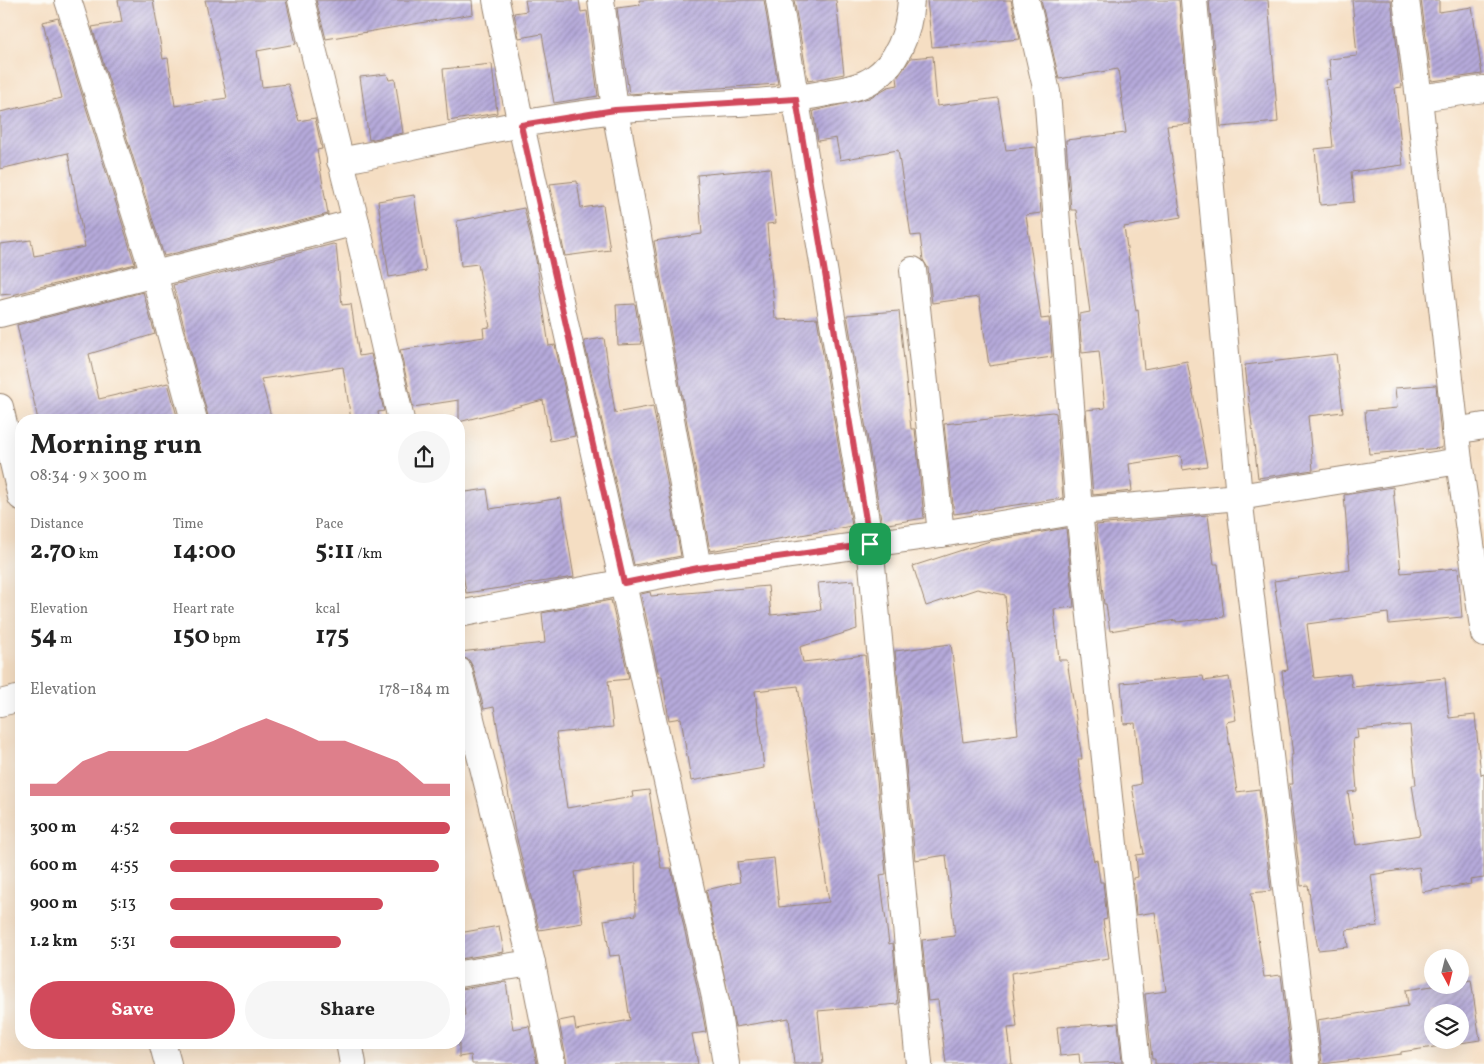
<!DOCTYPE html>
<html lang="en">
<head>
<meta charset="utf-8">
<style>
	body { margin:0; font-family:Vollkorn,serif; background:#f6f6f6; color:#222; height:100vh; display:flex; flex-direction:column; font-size:19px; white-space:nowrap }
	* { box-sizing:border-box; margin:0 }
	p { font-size:16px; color:#767676 }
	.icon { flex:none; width:28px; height:28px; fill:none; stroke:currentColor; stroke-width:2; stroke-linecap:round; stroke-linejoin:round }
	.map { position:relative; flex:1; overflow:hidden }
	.details { position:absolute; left:15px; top:414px; width:450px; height:635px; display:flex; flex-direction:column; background:#fff; border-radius:20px; box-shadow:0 5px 20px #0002 }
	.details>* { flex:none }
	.needle { width:32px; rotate:173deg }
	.buttons { position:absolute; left:1424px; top:949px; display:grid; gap:10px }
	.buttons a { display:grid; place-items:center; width:45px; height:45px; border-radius:50%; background:#fff; box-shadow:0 5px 20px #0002; font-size:25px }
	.pin { position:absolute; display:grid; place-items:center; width:42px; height:42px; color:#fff; margin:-21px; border-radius:10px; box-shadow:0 2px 8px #0006 }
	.round { display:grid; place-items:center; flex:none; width:52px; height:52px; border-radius:26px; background:#f6f6f6 }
	.summary { display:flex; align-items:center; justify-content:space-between; height:85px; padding:0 15px }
	h1 { font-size:28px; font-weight:700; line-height:38px }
	.metrics { display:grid; grid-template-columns:repeat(3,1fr); gap:8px; height:85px; padding:5px 15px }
	.metrics div { display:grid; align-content:center }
	.metrics b { font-size:25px; font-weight:700 }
	.metrics small { font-size:14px; font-weight:400 }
	.metrics p { font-size:14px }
	.chart { height:140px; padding:10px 15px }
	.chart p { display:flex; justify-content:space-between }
	.chart svg { width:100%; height:90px; margin-top:5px; fill:#d1495b; opacity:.7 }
	.primary-button { display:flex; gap:10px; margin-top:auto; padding:10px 15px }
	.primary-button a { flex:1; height:58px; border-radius:30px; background:#d1495b; color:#fff; font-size:20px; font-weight:700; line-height:58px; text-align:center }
	.primary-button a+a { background:#f6f6f6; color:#222 }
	ul { padding:0 15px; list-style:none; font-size:16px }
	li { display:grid; grid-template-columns:80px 60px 1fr; align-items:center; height:38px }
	li i { height:12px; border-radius:6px; background:#d1495b }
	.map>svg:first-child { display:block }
</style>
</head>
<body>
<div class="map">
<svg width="1484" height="1064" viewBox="0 0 1484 1064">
	<defs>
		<pattern id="building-hatch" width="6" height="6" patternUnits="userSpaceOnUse" patternTransform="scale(1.25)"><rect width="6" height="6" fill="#b6aadb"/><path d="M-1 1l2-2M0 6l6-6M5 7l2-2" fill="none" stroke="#958bb1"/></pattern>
	</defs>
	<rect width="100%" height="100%" fill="#fdfcf7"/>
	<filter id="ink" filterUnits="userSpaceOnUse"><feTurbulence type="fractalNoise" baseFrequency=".02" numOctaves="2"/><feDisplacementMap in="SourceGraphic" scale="10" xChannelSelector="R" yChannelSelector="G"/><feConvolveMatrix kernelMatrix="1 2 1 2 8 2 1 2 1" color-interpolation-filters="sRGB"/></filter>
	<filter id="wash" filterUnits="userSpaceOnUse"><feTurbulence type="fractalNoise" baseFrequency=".0096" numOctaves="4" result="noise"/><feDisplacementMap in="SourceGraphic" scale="20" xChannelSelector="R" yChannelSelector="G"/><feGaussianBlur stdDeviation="1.12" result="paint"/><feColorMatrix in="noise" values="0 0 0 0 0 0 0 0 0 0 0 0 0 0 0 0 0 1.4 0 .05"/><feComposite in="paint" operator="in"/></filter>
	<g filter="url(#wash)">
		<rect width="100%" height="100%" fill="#f5dec3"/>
		<g id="blocks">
			<g fill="url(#building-hatch)" fill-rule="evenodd">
				<path d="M 118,0 L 153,0 L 163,59 L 168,58 L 175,106 L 227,98 L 205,0 L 286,0 L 296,44 L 257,51 L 262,87 L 288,84 L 299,121 L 315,118 L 322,149 L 317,150 L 328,214 L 164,256 L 92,27 L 122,22 Z"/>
				<path d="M 316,0 L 472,0 L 473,14 L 326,39 Z"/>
				<path d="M 525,0 L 579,0 L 581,12 L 587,11 L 598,96 L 554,103 L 542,34 L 519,38 L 514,13 L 527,11 Z"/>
				<path d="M 639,0 L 764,0 L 778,84 L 629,94 L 617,8 L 640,5 Z"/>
				<path d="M 794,0 L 836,0 L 844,74 L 808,81 Z"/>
				<path d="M 927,0 L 1011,0 L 1020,39 L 932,47 Z"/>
				<path d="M 1041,0 L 1179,0 L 1190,124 L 1167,126 L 1181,217 L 1124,227 L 1136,311 L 1138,310 L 1144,369 L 1187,361 L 1207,466 L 1183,470 L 1181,456 L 1129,464 L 1132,491 L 1093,495 L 1086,410 L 1105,408 L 1099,351 L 1082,353 L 1079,314 L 1090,312 L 1076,210 L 1071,210 L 1066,140 L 1126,133 L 1118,69 L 1059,79 Z"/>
				<path d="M 1209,0 L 1268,0 L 1278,122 L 1221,127 Z"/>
				<path d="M 1352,0 L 1391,0 L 1402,87 L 1395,88 L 1403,165 L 1351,172 L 1354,202 L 1320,205 L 1315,149 L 1333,147 L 1326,80 L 1331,79 L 1329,59 L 1357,56 Z"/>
				<path d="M 1421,0 L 1439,0 L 1439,12 L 1472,7 L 1482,74 L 1432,81 Z"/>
				<path d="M 58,18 L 135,264 L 12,295 L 11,294 L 0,295 L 0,244 L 31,240 L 34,256 L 85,247 L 68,153 L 0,169 L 0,112 L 62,98 L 43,22 Z"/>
				<path d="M 933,56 L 937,106 L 998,98 L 1006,150 L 1036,147 L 1041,213 L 1026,215 L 1041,319 L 1049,318 L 1052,357 L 989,366 L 979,297 L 932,303 L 928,268 L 923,260 L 920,235 L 911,236 L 898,150 L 840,160 L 836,138 L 818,141 L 813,111 L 869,98 L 888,87 L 898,85 L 897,78 L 911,58 Z"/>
				<path d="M 492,64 L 497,113 L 448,121 L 443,69 Z"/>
				<path d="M 387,74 L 389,80 L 395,79 L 403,133 L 369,140 L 360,77 Z"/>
				<path d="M 770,168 L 776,223 L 767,224 L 775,318 L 778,318 L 778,320 L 817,318 L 852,526 L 710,551 L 654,241 L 702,234 L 697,175 Z"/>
				<path d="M 577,181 L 581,208 L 603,205 L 610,250 L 565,256 L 550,184 Z"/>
				<path d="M 414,195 L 426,271 L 389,277 L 378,201 Z"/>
				<path d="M 524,208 L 536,260 L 549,346 L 555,345 L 575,436 L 550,441 L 543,400 L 459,422 L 459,400 L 413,407 L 400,350 L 484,337 L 483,328 L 490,327 L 478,264 L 461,266 L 457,221 Z"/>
				<path d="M 333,244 L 336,245 L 342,305 L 351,304 L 359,356 L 371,354 L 384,411 L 378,412 L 379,420 L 351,420 L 343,367 L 261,379 L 272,420 L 209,420 L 173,285 Z"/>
				<path d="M 143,292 L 155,334 L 89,354 L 99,399 L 168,383 L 178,420 L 38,420 L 17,325 Z"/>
				<path d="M 635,304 L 642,344 L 618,345 L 616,305 Z"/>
				<path d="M 899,311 L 911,429 L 915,429 L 924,518 L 882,525 L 847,315 Z"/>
				<path d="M 604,338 L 615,413 L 653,406 L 681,556 L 634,565 L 584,341 Z"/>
				<path d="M 1336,354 L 1343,412 L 1308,416 L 1313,470 L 1258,478 L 1245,365 Z"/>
				<path d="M 1436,385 L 1442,448 L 1369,454 L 1365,411 L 1397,408 L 1395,388 Z"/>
				<path d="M 1052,412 L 1056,413 L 1063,498 L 954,514 L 944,424 Z"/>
				<path d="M 1393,487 L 1401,573 L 1458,568 L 1462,617 L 1389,624 L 1388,613 L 1307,624 L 1314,678 L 1350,674 L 1352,687 L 1445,678 L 1449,718 L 1475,715 L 1481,775 L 1484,774 L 1484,878 L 1470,880 L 1471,884 L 1422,892 L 1419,867 L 1371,875 L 1378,926 L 1346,930 L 1348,947 L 1318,950 L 1308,885 L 1301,886 L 1289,784 L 1293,784 L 1291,755 L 1293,755 L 1282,671 L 1288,670 L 1274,581 L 1350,570 L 1344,495 ZM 1410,725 L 1416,785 L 1412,785 L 1420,835 L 1356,845 L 1348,792 L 1357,791 L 1353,739 L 1358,738 L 1357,730 Z"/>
				<path d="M 487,489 L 490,509 L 561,498 L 574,577 L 466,593 L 459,547 L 459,493 Z"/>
				<path d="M 1208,515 L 1214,564 L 1218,564 L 1224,617 L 1176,622 L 1176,620 L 1110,631 L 1106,604 L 1104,604 L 1096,525 Z"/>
				<path d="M 1066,528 L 1074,607 L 1054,609 L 1059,660 L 1067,660 L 1082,759 L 1078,759 L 1090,844 L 1094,861 L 1097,860 L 1100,882 L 1103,882 L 1107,919 L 1103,920 L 1109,958 L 1011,973 L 1017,1027 L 1008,1028 L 1012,1064 L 946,1064 L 938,1000 L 928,1001 L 922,940 L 955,936 L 946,855 L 915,860 L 895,651 L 951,644 L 963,742 L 1018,734 L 1005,595 L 977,589 L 926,606 L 913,566 L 990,541 Z"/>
				<path d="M 854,580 L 857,629 L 800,647 L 803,662 L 865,655 L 886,874 L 880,875 L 889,944 L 893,943 L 898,1004 L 818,1011 L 823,1064 L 794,1064 L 789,1018 L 735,1027 L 706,890 L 740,882 L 737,862 L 774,858 L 779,907 L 829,902 L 798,686 L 755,691 L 764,768 L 691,781 L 681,718 L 669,720 L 662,676 L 659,676 L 641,594 L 650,592 L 651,596 L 768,586 L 771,615 L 821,610 L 818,583 Z"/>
				<path d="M 611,600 L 629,679 L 608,681 L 613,727 L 556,733 L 567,808 L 633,797 L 632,792 L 649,790 L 661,868 L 671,868 L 701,1005 L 706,1032 L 692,1034 L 698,1064 L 567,1064 L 559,1021 L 574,1018 L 576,1030 L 630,1020 L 620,955 L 610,956 L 604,920 L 636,915 L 635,863 L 575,872 L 583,923 L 539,930 L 514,827 L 494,707 L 484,709 L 473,667 L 469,660 L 459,656 L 459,652 L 545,643 L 542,613 Z"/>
				<path d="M 1203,676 L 1204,681 L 1229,677 L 1236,720 L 1226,722 L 1237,792 L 1259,789 L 1271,891 L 1251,893 L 1264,977 L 1281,975 L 1292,1064 L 1155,1064 L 1155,1059 L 1152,1059 L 1145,994 L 1166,991 L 1155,912 L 1136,915 L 1133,878 L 1138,877 L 1136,855 L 1144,854 L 1132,786 L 1141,784 L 1135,723 L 1124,724 L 1121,683 Z"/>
				<path d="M 499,926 L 504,952 L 459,959 L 459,933 Z"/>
				<path d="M 1471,980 L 1480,1040 L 1401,1052 L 1401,1054 L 1322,1064 L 1317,1020 L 1408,1006 L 1406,990 L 1439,985 L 1460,985 L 1460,982 ZM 1432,1012 L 1460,1012 L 1460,1040 L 1432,1040 Z"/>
				<path d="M 506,982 L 513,1029 L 529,1026 L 537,1064 L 472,1064 L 471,1055 L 459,1057 L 459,1016 L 465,1015 L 461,989 Z"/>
				<path d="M 1118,1023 L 1122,1062 L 1080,1064 L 1079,1054 L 1060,1056 L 1057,1027 Z"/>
			</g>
		</g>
	</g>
	<g filter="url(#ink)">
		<use href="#blocks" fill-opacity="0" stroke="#988470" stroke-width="1"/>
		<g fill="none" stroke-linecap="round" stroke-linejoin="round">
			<g stroke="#988470" stroke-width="28">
				<g id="street">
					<path d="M 68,0 L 154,274 L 194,420"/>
					<path d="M 301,0 L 356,222 L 401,420"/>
					<path d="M 496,0 L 521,125 L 716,1002 L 726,1064"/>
					<path d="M 601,0 L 615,110 L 698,568"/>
					<path d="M 779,0 L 870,544 L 919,1064"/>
					<path d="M 1026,0 L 1047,92 L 1079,511 L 1137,1064"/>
					<path d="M 1194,0 L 1239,497 L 1307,1064"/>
					<path d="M 1406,0 L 1419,98 L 1459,461 L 1484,634"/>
					<path d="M 1419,98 L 1484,89"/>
					<path d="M 340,161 C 431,143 523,120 616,110 C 686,102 757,107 827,93 C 842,90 860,88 873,79 C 900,61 909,30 911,0"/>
					<path d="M 913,270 L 941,534"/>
					<path d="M 0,314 L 356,222"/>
					<path d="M 0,407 L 21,497"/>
					<path d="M 1455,431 L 1484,426"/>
					<path d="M 459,614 L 698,568 L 941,534 L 1079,511 L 1239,497 L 1459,461"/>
					<path d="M 459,671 L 532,963 L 552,1064"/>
					<path d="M 0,703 L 21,698"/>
					<path d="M 459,974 L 532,963"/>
					<path d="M 162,1042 L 168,1064"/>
					<path d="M 349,1042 L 353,1064"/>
				</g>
			</g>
			<use href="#street" stroke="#fff" stroke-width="26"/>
		</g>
	</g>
	<g fill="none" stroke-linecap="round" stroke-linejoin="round" filter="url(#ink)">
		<g stroke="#fff" stroke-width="10">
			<path id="route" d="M 796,99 L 870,544 L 698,568 L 624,583 L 521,125 L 615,110 Z"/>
		</g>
		<use href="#route" stroke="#d1495b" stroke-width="6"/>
	</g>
</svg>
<div class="buttons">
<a><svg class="needle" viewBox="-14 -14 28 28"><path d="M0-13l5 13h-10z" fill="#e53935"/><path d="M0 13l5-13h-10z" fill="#767676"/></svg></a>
<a><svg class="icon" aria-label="layers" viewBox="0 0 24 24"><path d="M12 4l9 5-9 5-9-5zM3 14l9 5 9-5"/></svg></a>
</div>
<div class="pin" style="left:870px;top:544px;background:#1e9e55"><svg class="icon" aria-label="arrive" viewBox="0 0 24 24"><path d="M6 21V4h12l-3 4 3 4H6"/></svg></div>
<section class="details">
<div class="summary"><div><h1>Morning run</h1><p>08:34 · 9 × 300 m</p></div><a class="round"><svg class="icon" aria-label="share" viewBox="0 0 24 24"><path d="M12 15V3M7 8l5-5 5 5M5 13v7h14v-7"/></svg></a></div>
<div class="metrics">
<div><p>Distance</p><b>2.70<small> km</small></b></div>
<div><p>Time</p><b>14:00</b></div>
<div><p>Pace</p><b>5:11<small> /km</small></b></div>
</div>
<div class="metrics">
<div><p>Elevation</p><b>54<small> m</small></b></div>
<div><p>Heart rate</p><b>150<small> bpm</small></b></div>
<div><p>kcal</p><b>175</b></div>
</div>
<div class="chart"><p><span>Elevation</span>178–184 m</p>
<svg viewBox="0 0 160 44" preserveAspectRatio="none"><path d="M0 44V38L10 38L20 27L30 22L40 22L50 22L60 22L70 17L80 11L90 6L100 11L110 17L120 17L130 22L140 27L150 38L160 38V44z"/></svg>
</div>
<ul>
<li><b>300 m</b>4:52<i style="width:100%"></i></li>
<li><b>600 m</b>4:55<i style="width:96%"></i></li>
<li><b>900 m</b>5:13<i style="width:76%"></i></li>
<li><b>1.2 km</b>5:31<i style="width:61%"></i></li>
</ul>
<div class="primary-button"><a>Save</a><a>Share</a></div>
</section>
</div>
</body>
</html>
